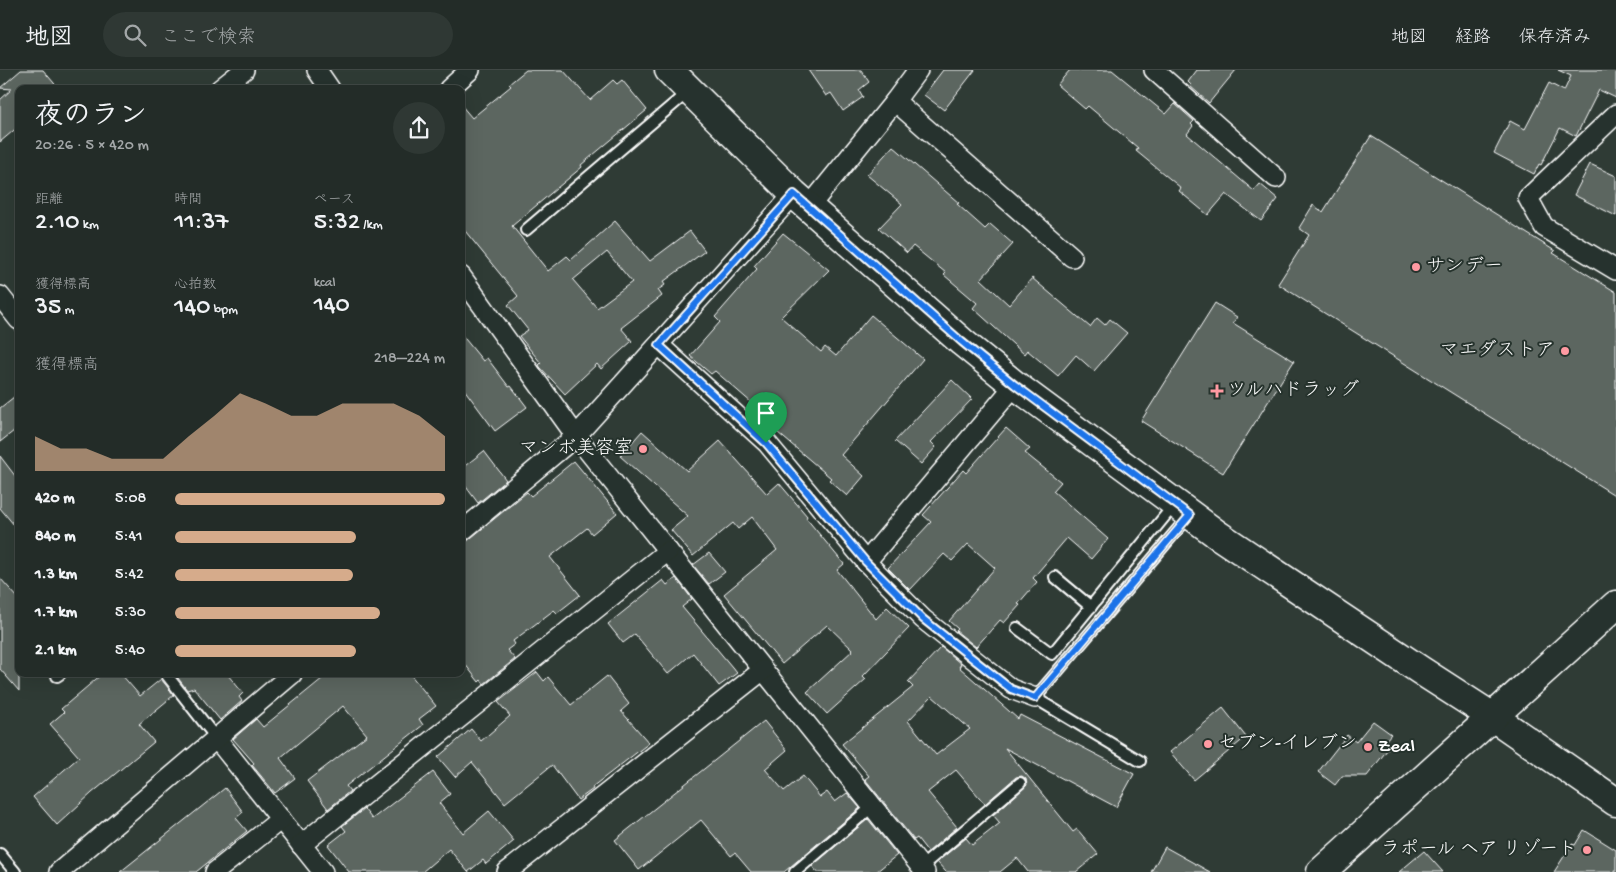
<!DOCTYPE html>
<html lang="ja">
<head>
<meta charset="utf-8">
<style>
	body { margin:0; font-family:"Gochi Hand","Klee One",sans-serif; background:#2f3834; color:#f1f3f6; height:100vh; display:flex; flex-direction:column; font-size:19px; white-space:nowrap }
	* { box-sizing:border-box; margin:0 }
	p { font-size:16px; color:#a3a7a8 }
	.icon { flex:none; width:28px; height:28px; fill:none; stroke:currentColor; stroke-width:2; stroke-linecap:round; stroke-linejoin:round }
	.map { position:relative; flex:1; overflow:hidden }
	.panel { position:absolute; left:15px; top:15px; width:450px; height:592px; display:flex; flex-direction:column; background:#232c28; border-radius:10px; box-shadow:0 5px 20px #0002,0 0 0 1px #404845 }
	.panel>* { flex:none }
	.pin { position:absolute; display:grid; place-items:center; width:42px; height:42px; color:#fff; margin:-51px -21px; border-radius:50% 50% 50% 0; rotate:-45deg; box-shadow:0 0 5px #0007 }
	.pin .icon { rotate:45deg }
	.round { display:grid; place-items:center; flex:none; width:52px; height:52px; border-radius:26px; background:#2f3834 }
	.summary { display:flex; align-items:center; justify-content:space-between; height:85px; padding:0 20px }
	h1 { font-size:28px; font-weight:600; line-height:38px }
	.figures { display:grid; grid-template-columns:repeat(3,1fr); gap:8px; height:85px; padding:5px 20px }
	.figures div { display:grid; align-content:center }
	.figures b { font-size:25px; font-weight:600 }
	.figures small { font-size:14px; font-weight:400 }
	.figures p { font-size:14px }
	.chart { height:140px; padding:10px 20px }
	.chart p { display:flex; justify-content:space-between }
	.chart svg { width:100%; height:90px; margin-top:5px; fill:#d6ab8b; opacity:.7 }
	ul { padding:0 20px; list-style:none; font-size:16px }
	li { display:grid; grid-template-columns:80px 60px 1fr; align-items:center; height:38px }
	li i { height:12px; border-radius:6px; background:#d6ab8b }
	header { display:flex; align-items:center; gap:30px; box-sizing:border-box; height:70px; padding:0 25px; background:#232c28; border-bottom:1px solid #404845 }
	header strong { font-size:24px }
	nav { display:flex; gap:28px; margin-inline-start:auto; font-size:18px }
	.search { width:350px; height:45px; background:#2f3834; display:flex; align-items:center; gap:12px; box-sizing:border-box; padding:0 18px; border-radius:28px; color:#a3a7a8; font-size:19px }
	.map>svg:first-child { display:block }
</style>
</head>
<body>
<header>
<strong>地図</strong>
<div class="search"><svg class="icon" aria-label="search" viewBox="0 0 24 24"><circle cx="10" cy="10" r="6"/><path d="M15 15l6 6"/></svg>ここで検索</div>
<nav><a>地図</a><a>経路</a><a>保存済み</a></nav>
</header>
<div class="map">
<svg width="1616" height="802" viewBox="0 0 1616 802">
	<rect width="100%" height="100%" fill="#2f3b35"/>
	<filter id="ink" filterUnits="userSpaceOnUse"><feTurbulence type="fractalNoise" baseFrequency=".02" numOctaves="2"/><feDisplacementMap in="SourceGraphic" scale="10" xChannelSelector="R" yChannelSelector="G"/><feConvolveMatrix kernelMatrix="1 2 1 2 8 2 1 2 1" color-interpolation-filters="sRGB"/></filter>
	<g filter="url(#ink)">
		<g fill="#5b6661" stroke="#fff" fill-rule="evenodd">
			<path d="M 21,0 L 43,0 L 59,19 L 19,19 L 19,56 L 0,72 L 0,30 L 12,19 L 0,18 Z"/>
			<path d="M 526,0 L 563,0 L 590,30 L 613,10 L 617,14 L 622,10 L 647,40 L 581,95 L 582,97 L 512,156 L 548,201 L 567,186 L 571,190 L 615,151 L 650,191 L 690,161 L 705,181 L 663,212 L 665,215 L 658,220 L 662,226 L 621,258 L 632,271 L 601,299 L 597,294 L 565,324 L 540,297 L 539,295 L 541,293 L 519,266 L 528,260 L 508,235 L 518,226 L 461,156 L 461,35 L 472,48 L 511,16 L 509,14 ZM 607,182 L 632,212 L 597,238 L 573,210 Z"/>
			<path d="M 808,0 L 861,0 L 869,12 L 859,20 L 863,27 L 843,41 L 831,23 L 826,26 Z"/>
			<path d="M 943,0 L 975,0 L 944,40 L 924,25 Z"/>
			<path d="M 1070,0 L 1112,0 L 1166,44 L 1175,34 L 1194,51 L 1191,54 L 1193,56 L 1187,64 L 1254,121 L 1260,114 L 1278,129 L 1261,151 L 1226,124 L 1208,145 L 1179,121 L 1181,118 L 1136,81 L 1138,78 L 1088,36 L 1085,39 L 1057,15 Z"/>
			<path d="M 1197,0 L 1236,0 L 1209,33 L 1190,16 L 1191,15 L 1188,12 Z"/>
			<path d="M 1558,0 L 1616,0 L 1616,28 L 1599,20 L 1576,66 L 1560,58 L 1541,95 L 1539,94 L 1534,104 L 1494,83 L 1510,51 L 1525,59 L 1549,13 L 1564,21 L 1571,6 Z"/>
			<path d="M 1371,66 L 1555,181 L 1553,183 L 1616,222 L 1616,426 L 1278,214 L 1309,165 L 1299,158 L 1313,135 L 1323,142 Z"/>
			<path d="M 893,76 L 959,133 L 957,134 L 985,159 L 990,154 L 1013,174 L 981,209 L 1009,235 L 1032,208 L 1090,257 L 1097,248 L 1105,255 L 1110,249 L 1127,263 L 1094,301 L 1076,285 L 1058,306 L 1027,280 L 1024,284 L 973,238 L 977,233 L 944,205 L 946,203 L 913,176 L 907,183 L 879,158 L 902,134 L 867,105 Z"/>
			<path d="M 1590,94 L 1616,106 L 1616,146 L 1574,125 Z"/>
			<path d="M 783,163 L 829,200 L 781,247 L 821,282 L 825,277 L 836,286 L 871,245 L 923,289 L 841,385 L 864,406 L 847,426 L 829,410 L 831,408 L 764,351 L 768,347 L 715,301 L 711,304 L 690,286 L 720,252 L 715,247 L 757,199 L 754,196 Z"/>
			<path d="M 1215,233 L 1237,247 L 1233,253 L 1294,291 L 1223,403 L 1141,351 Z"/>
			<path d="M 461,264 L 483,291 L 487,288 L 509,317 L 511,316 L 527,337 L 495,361 L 461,315 Z"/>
			<path d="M 952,310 L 972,329 L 931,372 L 936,377 L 921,394 L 895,371 Z"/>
			<path d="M 19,323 L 19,357 L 0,372 L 0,338 Z"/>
			<path d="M 1006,358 L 1030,379 L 1025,383 L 1061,412 L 1053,421 L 1108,469 L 1091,489 L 1067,468 L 1033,508 L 1037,512 L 1018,534 L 1020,535 L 1004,553 L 1000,550 L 976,577 L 956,561 L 958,559 L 949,551 L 995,498 L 968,474 L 952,491 L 944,484 L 910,520 L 888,498 L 931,452 L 923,445 L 963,400 L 966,403 Z"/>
			<path d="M 642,361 L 687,401 L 720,371 L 767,424 L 779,413 L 807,446 L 806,448 L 844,494 L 837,500 L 876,549 L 887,537 L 909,558 L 863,606 L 866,609 L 827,644 L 807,622 L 853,580 L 827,555 L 782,594 L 724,524 L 777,480 L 752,447 L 738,459 L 733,453 L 693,486 L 671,460 L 688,446 L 620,386 Z"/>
			<path d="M 484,381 L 506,410 L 478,433 L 461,410 L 461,399 Z"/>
			<path d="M 0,386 L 19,411 L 19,461 L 0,438 Z"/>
			<path d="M 574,391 L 617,443 L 592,464 L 587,458 L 550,487 L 580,525 L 557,543 L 554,540 L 513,571 L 515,574 L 507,580 L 515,589 L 484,614 L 481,610 L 479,612 L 461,589 L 461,476 L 527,422 L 531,426 Z"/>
			<path d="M 709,483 L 725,502 L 709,514 L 693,495 Z"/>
			<path d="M 0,508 L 19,529 L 19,621 L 0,599 Z"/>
			<path d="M 676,508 L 692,529 L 682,537 L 737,603 L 719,616 L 693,583 L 668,604 L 635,564 L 623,573 L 608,554 L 663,510 L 667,515 Z"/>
			<path d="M 941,577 L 961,594 L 959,597 L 1018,649 L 1020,645 L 1134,704 L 1116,737 L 1005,678 L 1073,762 L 1077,759 L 1098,784 L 1076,802 L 1028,802 L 1017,788 L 1000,802 L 946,802 L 937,792 L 966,768 L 972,775 L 1000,753 L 993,745 L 1024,718 L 1027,715 L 1026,709 L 1022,706 L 1016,707 L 985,734 L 956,700 L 928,722 L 957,757 L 928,782 L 917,768 L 914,770 L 865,709 L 869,706 L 842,674 L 913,617 L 908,612 ZM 932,626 L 970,659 L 936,685 L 908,651 Z"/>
			<path d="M 537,602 L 544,611 L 548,607 L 571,635 L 607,606 L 629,634 L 621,641 L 649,673 L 592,717 L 593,719 L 578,730 L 552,695 L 505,733 L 472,692 L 455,707 L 438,687 L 471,659 L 481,671 L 510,646 L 498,632 Z"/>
			<path d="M 102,604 L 121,604 L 140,626 L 161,609 L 174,625 L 139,654 L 154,672 L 92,723 L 57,755 L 33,727 L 79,687 L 50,654 L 64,642 L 61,639 Z"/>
			<path d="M 175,604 L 227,604 L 243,623 L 239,627 L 242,631 L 220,650 L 194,618 L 187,620 Z"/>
			<path d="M 328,604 L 410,604 L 436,636 L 419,649 L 423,655 L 346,716 L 350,721 L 328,739 L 307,711 L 367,665 L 343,636 L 280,688 L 295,708 L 275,723 L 252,695 L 254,693 L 233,669 L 256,649 L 263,657 Z"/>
			<path d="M 1223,638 L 1246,667 L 1194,710 L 1170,682 Z"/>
			<path d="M 764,651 L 787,680 L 765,699 L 784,721 L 803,706 L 820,727 L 827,722 L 835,732 L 847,723 L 860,738 L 784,802 L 751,802 L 735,783 L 731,786 L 701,750 L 639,800 L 615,770 Z"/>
			<path d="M 1373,651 L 1391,664 L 1386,670 L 1391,675 L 1367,706 L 1342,706 L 1335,715 L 1318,702 L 1347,665 L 1356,672 Z"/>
			<path d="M 433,702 L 450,724 L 439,733 L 463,763 L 489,741 L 514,771 L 486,794 L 483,790 L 468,802 L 449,779 L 422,802 L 349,802 L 328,775 L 346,761 L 342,756 L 364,739 L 372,749 Z"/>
			<path d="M 225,718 L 243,742 L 236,748 L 247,761 L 196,802 L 120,802 Z"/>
			<path d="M 868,749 L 897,785 L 876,802 L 817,802 L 812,796 Z"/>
			<path d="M 1584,760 L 1616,780 L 1616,802 L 1554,802 L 1572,774 L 1575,775 Z"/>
			<path d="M 1165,777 L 1210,802 L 1151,802 Z"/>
			<path d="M 1424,781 L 1443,802 L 1399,802 Z"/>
		</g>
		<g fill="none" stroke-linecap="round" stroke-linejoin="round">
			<g stroke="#fff" stroke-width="14">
				<g id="lane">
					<path d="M 526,160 L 689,21"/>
					<path d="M 1055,507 L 1091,537"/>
					<path d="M 1017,558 L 1052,584 L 1174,435"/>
					<path d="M 166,604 L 216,668"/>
					<path d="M 57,606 L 60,604"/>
					<path d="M 1140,691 L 1035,628 L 1189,446"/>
					<path d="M 0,784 L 15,802"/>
					<path d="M 921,797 L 1020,713"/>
					<path d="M 795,802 L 873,736"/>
				</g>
			</g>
			<g stroke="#fff" stroke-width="22">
				<g id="street">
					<path d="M 317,0 L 330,19"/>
					<path d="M 1154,0 L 1276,108"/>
					<path d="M 220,19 L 244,0"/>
					<path d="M 449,19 L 470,0"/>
					<path d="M 895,31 L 1072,187"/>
					<path d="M 1616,44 L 1528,128 L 1544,157 L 1616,200"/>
					<path d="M 809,137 L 895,31 L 918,0"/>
					<path d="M 461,206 L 576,366 L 925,802"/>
					<path d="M 0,226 L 19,250"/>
					<path d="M 659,275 L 767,373 L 866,492 L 923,549 L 1011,619 L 1035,628"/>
					<path d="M 461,462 L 576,366 L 794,124"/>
					<path d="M 866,492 L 1015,315"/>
					<path d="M 216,668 L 323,802"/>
					<path d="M 301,775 L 668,481"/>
					<path d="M 59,802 L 292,604"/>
					<path d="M 215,802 L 281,749"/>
					<path d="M 507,802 L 763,600"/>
				</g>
			</g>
			<g stroke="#fff" stroke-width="31">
				<g id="secondary">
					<path d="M 669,0 L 794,124 L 962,272 L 1015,315 L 1218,465 L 1420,600 L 1493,647 L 1616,732"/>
					<path d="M 1321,802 L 1616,535"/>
				</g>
			</g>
			<use href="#lane" stroke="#26332d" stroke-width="10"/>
			<use href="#street" stroke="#26332d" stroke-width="19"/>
			<use href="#secondary" stroke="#26332d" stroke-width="28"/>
		</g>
	</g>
	<g fill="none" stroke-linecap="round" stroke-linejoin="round" filter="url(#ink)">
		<g stroke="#fff" stroke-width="10">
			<path id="route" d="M 794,124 L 962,272 L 1015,315 L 1190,445 L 1035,628 L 1011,619 L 923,549 L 866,492 L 766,373 L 659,275 Z"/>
		</g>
		<use href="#route" stroke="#1a73e8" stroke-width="6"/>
	</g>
	<g fill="#ff9aa2" stroke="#26332d" stroke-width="2">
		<circle cx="1416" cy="197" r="5"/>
		<circle cx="1565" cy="281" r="5"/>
		<path d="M1214.5 313.5h5v5h5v5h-5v5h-5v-5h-5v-5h5z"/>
		<circle cx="643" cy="379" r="5"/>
		<circle cx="1208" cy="674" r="5"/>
		<circle cx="1368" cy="677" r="5"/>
		<circle cx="1587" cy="780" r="5"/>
	</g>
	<g text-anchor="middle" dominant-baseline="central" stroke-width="4" stroke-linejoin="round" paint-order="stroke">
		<g font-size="19" fill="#fff" stroke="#26332d" text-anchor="start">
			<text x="1426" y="197">サンデー</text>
			<text x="1555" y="281" text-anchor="end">マエダストア</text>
			<text x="1227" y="321">ツルハドラッグ</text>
			<text x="633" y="379" text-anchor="end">マンボ美容室</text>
			<text x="1218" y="674">セブン-イレブン</text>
			<text x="1378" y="677">Zeal</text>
			<text x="1577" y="780" text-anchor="end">ラポール ヘア リゾート</text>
		</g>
	</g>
</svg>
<div class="pin" style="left:766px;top:373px;background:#1e9e55"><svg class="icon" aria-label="arrive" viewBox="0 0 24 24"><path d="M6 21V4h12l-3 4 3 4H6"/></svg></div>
<section class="panel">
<div class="summary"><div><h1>夜のラン</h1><p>20:26 · 5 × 420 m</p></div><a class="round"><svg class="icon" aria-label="share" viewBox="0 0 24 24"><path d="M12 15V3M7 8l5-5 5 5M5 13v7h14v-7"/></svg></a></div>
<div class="figures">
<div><p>距離</p><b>2.10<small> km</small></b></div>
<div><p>時間</p><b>11:37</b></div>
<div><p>ペース</p><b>5:32<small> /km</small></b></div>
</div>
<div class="figures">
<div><p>獲得標高</p><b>35<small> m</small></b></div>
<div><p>心拍数</p><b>140<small> bpm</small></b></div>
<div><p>kcal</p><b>140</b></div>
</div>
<div class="chart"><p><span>獲得標高</span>218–224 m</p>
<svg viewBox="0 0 160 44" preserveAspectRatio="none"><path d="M0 44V27L10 33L20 33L30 38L40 38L50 38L60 27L70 17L80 6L90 11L100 17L110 17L120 11L130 11L140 11L150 17L160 27V44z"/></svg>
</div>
<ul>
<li><b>420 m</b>5:08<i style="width:100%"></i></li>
<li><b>840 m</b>5:41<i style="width:67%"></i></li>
<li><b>1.3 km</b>5:42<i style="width:66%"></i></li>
<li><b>1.7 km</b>5:30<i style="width:76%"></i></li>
<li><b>2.1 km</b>5:40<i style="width:67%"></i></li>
</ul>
</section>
</div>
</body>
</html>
